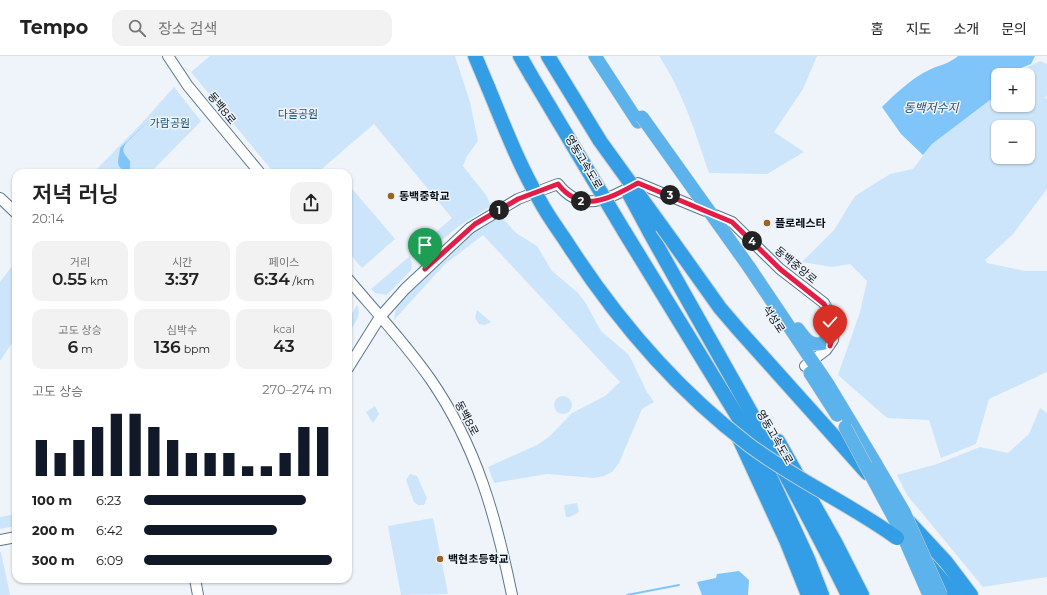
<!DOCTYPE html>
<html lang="ko">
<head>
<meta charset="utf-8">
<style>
	body { margin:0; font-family:Montserrat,"Noto Sans KR",sans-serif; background:#f2f2f2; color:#222; height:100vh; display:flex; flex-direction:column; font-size:15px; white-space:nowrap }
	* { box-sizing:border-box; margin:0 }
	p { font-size:13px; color:#767676 }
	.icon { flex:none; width:22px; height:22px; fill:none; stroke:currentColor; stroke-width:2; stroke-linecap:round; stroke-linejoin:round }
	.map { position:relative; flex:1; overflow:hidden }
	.side { position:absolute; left:12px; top:113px; width:340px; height:414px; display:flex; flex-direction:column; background:#fff; border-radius:12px; box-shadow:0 1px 3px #0004 }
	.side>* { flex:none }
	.fabs { position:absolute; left:991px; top:12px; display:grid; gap:8px }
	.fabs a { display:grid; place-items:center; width:44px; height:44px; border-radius:8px; background:#fff; box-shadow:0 1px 3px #0004; font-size:20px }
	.pin { position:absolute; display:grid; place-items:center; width:34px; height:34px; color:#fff; margin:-41px -17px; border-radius:50% 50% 50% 0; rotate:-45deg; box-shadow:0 0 4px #0007 }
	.pin .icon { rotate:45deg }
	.km { position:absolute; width:20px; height:20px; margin:-10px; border-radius:50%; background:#222; color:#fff; font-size:11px; line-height:20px; text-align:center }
	.round { display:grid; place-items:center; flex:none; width:42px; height:42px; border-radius:12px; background:#f2f2f2 }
	.summary { display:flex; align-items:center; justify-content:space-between; height:68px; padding:0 20px }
	h1 { font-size:22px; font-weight:600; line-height:30px }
	.figures { display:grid; grid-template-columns:repeat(3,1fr); gap:6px; height:68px; padding:4px 20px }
	.figures div { display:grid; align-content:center; border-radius:10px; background:#f2f2f2; text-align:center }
	.figures b { font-size:17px; font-weight:600 }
	.figures small { font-size:11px; font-weight:400 }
	.figures p { font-size:11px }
	.chart { height:112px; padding:8px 20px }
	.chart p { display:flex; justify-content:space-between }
	.chart svg { width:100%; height:72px; margin-top:4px; stroke:#111827; stroke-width:6 }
	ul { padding:0 20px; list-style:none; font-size:13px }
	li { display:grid; grid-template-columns:64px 48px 1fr; align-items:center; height:30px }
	li i { height:10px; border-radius:5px; background:#111827 }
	header { display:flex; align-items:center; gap:24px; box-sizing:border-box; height:56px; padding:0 20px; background:#fff; border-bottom:1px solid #e0e0e0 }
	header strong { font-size:19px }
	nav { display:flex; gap:22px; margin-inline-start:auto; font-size:14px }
	.search { width:280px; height:36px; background:#f2f2f2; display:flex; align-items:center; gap:10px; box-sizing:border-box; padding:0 14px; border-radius:12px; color:#767676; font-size:15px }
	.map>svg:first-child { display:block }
</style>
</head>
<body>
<header>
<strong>Tempo</strong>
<div class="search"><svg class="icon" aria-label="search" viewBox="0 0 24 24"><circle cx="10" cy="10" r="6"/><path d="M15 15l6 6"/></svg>장소 검색</div>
<nav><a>홈</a><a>지도</a><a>소개</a><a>문의</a></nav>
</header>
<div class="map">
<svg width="1047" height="539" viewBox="0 0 1047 539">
	<rect width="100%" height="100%" fill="#eef4f9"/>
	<g fill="#cde5fa" fill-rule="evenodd">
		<path d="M 210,0 L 455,0 L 470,46 L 478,85 L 467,100 L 463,110 L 486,139 L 491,150 L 459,170 L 427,196 L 422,194 L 419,191 L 452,162 L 374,68 L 317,117 L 274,117 L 191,16 Z"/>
		<path d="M 659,0 L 817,0 L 803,33 L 774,76 L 804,96 L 767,118 L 709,117 C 696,78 682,34 659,0 Z"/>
		<path d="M 1040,5 L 1047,8 L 1047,39 L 1045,42 L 1047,43 L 1047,133 L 1013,178 L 985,204 L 987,207 L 1025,215 L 1047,215 L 1047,316 L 989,343 L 976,388 L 941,402 L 929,364 L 887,362 L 838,319 L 860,256 L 867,225 L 850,208 L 832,211 L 802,206 L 834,174 L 855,140 L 890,118 L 913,113 L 932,88 L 998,38 L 998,49 L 1028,49 L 1028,19 L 1020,19 L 1028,11 ZM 998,71 L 1028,71 L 1028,101 L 998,101 Z"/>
		<path d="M 174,31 L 201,65 L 150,117 L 93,117 L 142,67 Z"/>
		<path d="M 348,128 L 395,183 L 362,212 L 348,196 Z"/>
		<path d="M 499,158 L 516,177 L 537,190 L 552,215 L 578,237 L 585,246 L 601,275 L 629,299 L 647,336 L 654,346 L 642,353 L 619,407 L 612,416 L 604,420 L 594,422 L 547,418 L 494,427 L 488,411 L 537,389 L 550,380 L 572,357 L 605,340 L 620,326 L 483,179 L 444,209 L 394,264 L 396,250 L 442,202 L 467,182 L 468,179 Z"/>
		<path d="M 410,200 L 412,208 L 411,214 L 387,239 L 375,237 L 371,233 Z"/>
		<path d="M 16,205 L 16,281 L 0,305 L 0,226 Z"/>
		<path d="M 357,249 C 363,259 353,270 348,278 L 348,264 Z"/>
		<path d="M 477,254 L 491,266 L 485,269 L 479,268 L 475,262 Z"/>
		<circle cx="563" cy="349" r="9"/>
		<path d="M 375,350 L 379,358 L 373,367 L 366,356 Z"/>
		<path d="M 1040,352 L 1047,357 L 1047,521 L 983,531 L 907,439 L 897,419 L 937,408 L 980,391 L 1008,397 L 1029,378 Z"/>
		<path d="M 410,418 L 417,420 L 427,442 L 424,449 L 418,449 L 414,446 L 406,424 Z"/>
		<path d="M 577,447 L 579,456 L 570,461 L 566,461 L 564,449 Z"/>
		<path d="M 16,458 L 16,470 L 0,473 L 0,461 Z"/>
		<path d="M 433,462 L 448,538 L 401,539 L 388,470 Z"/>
		<path d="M 0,496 L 1,496 L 10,539 L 0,539 Z"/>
	</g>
	<g fill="#80c5fa">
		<path d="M 958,0 L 1035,0 L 1031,8 L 1004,19 L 998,19 L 998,38 L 932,88 L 923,99 L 901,78 L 882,51 C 895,38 912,22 929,14 C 939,9 949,8 958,0 Z"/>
		<path d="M 162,52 L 127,86 C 120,95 124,97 130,105 L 130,113 L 133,117 C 112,112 119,106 120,92 Z"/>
		<path d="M 739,515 L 749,524 L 748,539 L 702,539 L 697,526 L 716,522 L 717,518 Z"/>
	</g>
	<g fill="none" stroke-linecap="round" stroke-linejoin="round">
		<path stroke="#80c5fa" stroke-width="2" d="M 627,539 L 679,529"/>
		<g stroke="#5b768c" stroke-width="12">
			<g id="tertiary">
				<path d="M 168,0 L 188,30 L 260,117"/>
				<path d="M 0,142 L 16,157"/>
				<path d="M 348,223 C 376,256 406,288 431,324 C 477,391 496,461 512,539"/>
				<path d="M 348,312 L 380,261 L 405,233 L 470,172 L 518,143 L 558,128 C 582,159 610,142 638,127 L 732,166 L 780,213 L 824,247 L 832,261 L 834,274 L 833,284 L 826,294 L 805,310"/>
				<path d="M 0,484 L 16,481"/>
				<path d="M 195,523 L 198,539"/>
			</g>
		</g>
		<g stroke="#cdcfd0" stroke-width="14">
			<g id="trunk">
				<path d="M 595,0 L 638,66"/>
				<path d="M 749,211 L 829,330 L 876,408"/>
				<path d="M 798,273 C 805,283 811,291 824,287 C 830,277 826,266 828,254"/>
				<path d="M 810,317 L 837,359"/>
			</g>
		</g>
		<g stroke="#cdcfd0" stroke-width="16">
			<g id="motorway">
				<path d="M 475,0 L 488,31"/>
				<path d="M 520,0 L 532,21"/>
				<path d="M 548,0 L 600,85"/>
				<path d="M 624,175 L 757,392 L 808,503 L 822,539"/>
				<path d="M 649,175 C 716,296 787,415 848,539"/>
				<path d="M 673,186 L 720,252 L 738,273 L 867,417"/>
				<path d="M 737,378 L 786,484 L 808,539"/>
				<path d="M 778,385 L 835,486 L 862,539"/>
				<path d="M 909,466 L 946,506 L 971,539"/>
				<path d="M 928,508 L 955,539"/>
			</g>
		</g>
		<use href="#tertiary" stroke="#fff" stroke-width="10"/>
		<use href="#trunk" stroke="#5cb2ea" stroke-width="13"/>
		<use href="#motorway" stroke="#339ee5" stroke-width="14"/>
		<g stroke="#cdcfd0" stroke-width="14" stroke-linecap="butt">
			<g id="trunk-bridge">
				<path d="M 642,61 L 749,211"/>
				<path d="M 845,371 L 901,475 L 929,539"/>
				<path d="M 877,410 L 904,456 L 941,539"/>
			</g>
		</g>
		<g stroke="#cdcfd0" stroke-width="16" stroke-linecap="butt">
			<g id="motorway-bridge">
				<path d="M 532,21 L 624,175"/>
				<path d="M 488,31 C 504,70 519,109 540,145 C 549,162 561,177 571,193 C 620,268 677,334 749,389 C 796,424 850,448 897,482"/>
				<path d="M 600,85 L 673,186"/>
				<path d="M 629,138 L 649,175"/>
			</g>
		</g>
		<use href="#trunk-bridge" stroke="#5cb2ea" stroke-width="13"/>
		<use href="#motorway-bridge" stroke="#339ee5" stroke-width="14"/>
	</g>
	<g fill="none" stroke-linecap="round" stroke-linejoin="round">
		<g stroke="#fff" stroke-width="8">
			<path id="route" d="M 425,213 L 475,168 L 518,143 L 558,128 C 582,159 610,142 638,127 L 732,166 L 780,213 L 824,248 L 832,261 L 834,274 L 830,290"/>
		</g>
		<use href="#route" stroke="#e11d48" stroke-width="5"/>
	</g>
	<g fill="#9d6123" stroke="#eef4f9" stroke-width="1.5">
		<circle cx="391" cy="140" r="4"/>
		<circle cx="767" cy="167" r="4"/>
		<circle cx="440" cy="503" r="4"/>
	</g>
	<g text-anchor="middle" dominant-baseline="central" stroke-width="3" stroke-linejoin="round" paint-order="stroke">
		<g font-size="11" fill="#050e16" stroke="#eef4f9">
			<text transform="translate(222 52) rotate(51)">동백8로</text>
			<text transform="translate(584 106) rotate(59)">영동고속도로</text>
			<text transform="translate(796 209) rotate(40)">동백중앙로</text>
			<text transform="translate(774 263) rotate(56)">석성로</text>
			<text transform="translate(467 362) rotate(62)">동백8로</text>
			<text transform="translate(775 381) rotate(60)">영동고속도로</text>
		</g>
		<g font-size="11" fill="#1e5074" stroke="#eef4f9">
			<text x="298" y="58">다올공원</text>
			<text x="170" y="67">가람공원</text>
		</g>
		<g font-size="11" font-weight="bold" fill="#050e16" stroke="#eef4f9" text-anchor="start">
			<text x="399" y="140">동백중학교</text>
			<text x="775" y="167">플로레스타</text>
			<text x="448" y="503">백현초등학교</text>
		</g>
		<g font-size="12" font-style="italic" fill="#1f5175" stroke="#eef4f9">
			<text x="931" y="51">동백저수지</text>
		</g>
	</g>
</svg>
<div class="fabs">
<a>+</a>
<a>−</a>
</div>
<div class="pin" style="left:425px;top:213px;background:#1e9e55"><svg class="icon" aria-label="arrive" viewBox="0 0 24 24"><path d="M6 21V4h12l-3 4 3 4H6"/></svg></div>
<div class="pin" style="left:830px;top:290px;background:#d93025"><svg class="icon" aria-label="check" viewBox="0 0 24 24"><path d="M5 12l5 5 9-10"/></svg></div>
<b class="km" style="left:499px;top:154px">1</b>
<b class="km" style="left:581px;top:145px">2</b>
<b class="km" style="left:670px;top:139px">3</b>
<b class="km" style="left:752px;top:185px">4</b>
<section class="side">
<div class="summary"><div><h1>저녁 러닝</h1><p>20:14</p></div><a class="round"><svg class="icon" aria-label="share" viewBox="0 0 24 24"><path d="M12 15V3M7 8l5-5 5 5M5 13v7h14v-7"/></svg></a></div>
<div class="figures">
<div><p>거리</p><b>0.55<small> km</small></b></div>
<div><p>시간</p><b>3:37</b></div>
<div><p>페이스</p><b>6:34<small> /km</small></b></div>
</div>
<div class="figures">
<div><p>고도 상승</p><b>6<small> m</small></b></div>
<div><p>심박수</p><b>136<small> bpm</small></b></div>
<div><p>kcal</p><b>43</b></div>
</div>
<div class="chart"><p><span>고도 상승</span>270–274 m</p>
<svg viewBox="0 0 160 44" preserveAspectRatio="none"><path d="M5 44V22M15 44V30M25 44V22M35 44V14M45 44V6M55 44V6M65 44V14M75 44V22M85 44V30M95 44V30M105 44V30M115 44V38M125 44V38M135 44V30M145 44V14M155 44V14"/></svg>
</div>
<ul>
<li><b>100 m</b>6:23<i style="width:86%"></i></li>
<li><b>200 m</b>6:42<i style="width:71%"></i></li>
<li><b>300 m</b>6:09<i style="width:100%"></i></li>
</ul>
</section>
</div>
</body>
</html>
